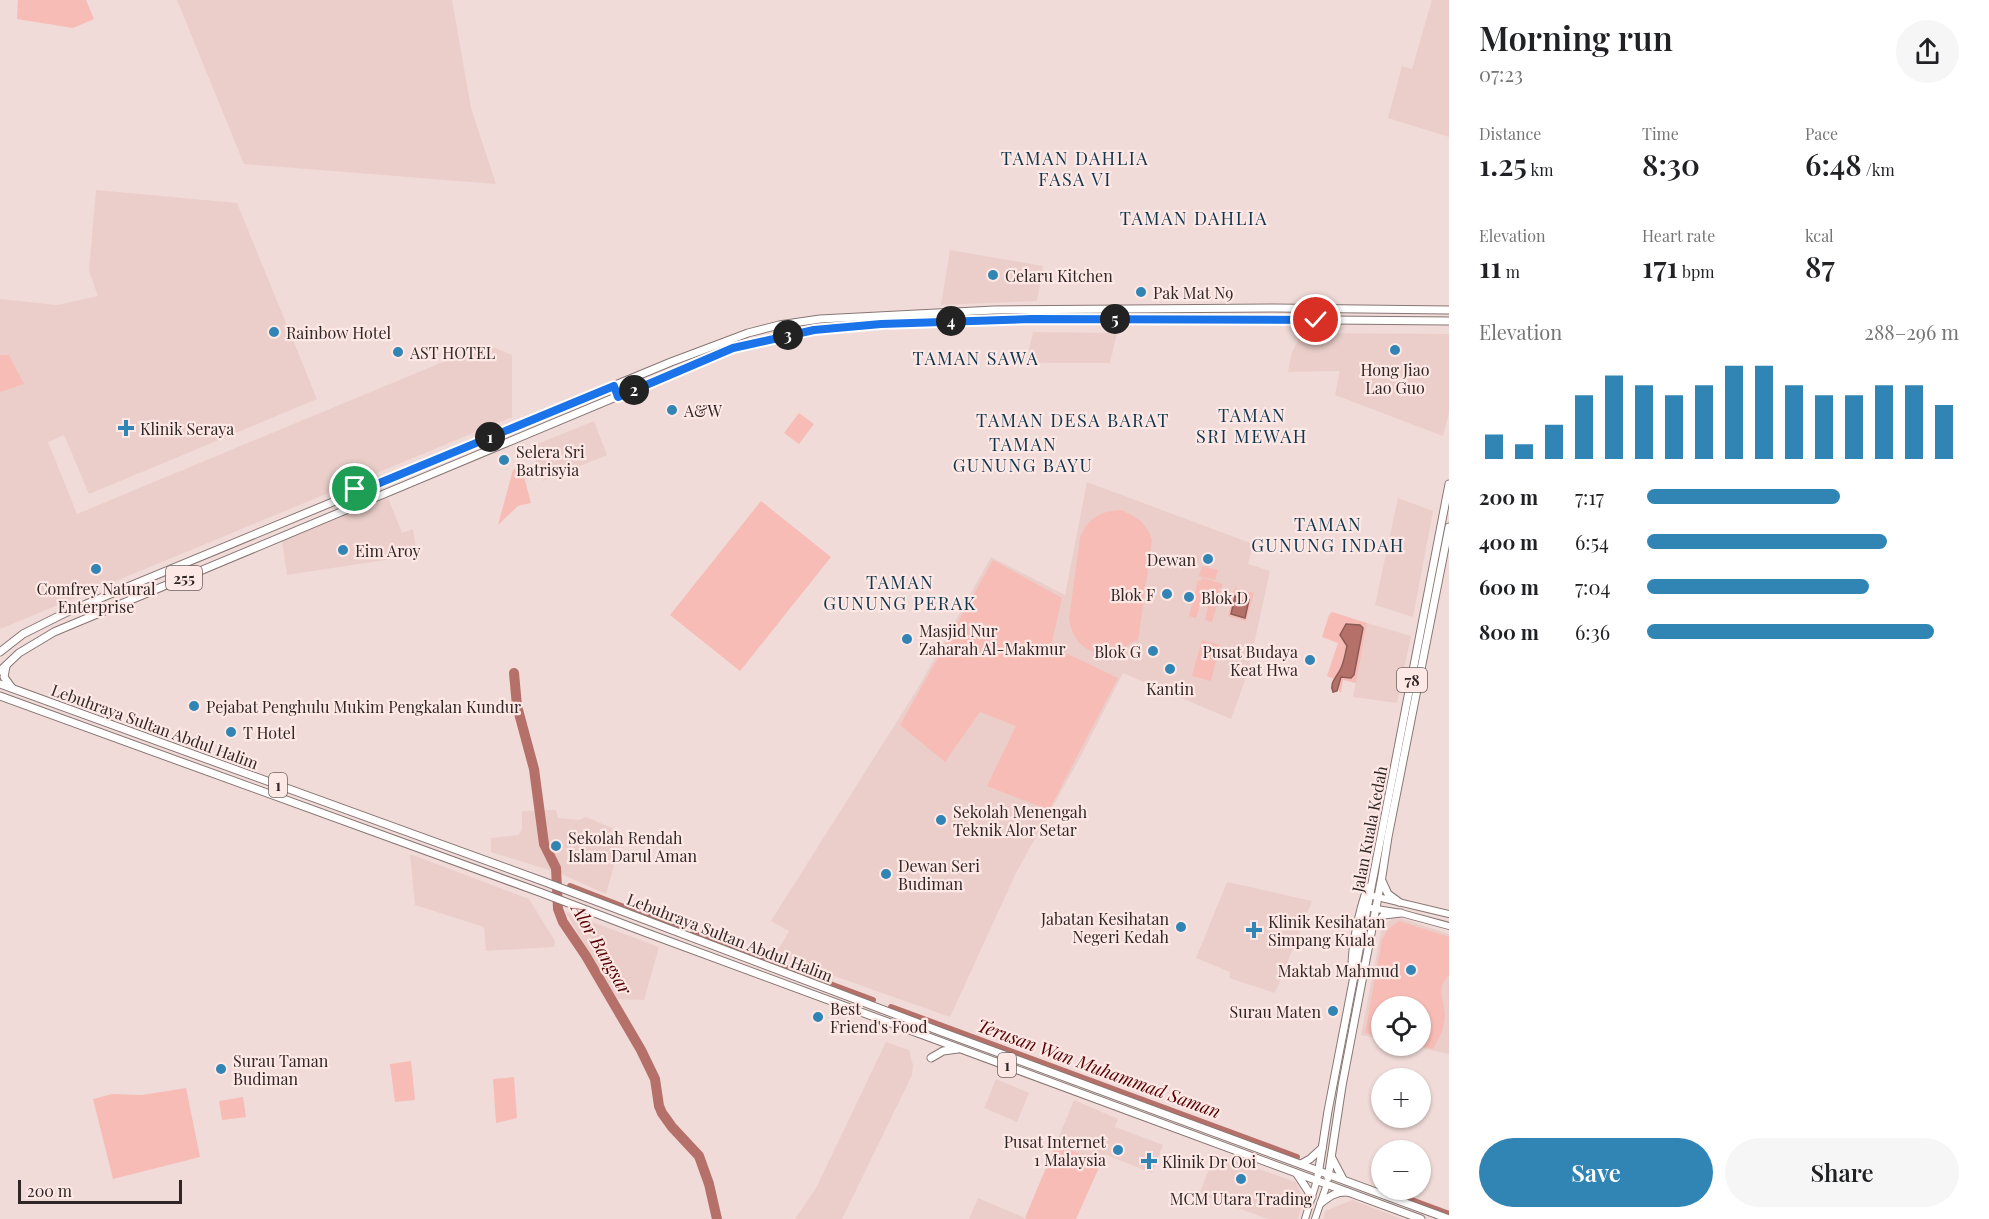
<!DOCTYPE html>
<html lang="en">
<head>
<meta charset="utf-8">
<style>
	body { margin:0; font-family:"Playfair Display",serif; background:#f6f6f6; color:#202124; height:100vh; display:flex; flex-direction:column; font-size:22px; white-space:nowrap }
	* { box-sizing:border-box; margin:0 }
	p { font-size:20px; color:#757577 }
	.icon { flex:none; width:33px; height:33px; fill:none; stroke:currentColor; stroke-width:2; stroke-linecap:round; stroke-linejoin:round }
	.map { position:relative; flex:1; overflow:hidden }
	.panel { display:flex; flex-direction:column; background:#fff; width:540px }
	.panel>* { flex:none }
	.buttons { position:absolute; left:1371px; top:996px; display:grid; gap:12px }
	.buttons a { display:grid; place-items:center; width:60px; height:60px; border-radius:50%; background:#fff; box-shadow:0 2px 4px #0004; font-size:30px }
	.scale { position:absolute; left:18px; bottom:15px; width:164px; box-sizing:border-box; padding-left:6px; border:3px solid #2f2726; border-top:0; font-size:16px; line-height:21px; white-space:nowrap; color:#2f2726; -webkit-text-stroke:4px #fee8e5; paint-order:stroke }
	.pin { position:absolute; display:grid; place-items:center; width:51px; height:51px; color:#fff; margin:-26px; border:3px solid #fff; border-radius:50%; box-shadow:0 2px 6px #0007 }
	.km { position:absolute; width:30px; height:30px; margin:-15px; border-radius:50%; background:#222; color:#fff; font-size:16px; line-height:30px; text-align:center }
	.round { display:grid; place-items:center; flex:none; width:63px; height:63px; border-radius:32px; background:#f6f6f6 }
	.summary { display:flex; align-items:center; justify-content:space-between; height:102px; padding:0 30px }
	h1 { font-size:33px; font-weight:600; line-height:45px }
	.figures { display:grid; grid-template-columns:repeat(3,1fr); gap:9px; height:102px; padding:6px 30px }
	.figures div { display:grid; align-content:center }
	.figures b { font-size:30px; font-weight:600 }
	.figures small { font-size:16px; font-weight:400 }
	.figures p { font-size:16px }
	.chart { height:168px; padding:12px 30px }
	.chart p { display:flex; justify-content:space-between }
	.chart svg { width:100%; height:108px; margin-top:6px; stroke:#3085b5; stroke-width:6 }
	.action { display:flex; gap:12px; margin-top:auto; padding:12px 30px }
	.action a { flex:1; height:69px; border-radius:36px; background:#3085b5; color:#fff; font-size:24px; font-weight:600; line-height:69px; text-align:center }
	.action a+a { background:#f6f6f6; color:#202124 }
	ul { padding:0 30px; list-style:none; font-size:20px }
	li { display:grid; grid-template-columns:96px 72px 1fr; align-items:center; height:45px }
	li i { height:15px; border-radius:8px; background:#3085b5 }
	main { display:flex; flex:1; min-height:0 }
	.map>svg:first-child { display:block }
</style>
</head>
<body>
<main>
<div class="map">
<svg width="1449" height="1219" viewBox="0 0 1449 1219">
	<rect width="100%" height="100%" fill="#f0dbd8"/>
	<g fill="#ebcec9">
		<path d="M 177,0 L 452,0 L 471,108 L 496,184 L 244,164 Z"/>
		<path d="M 1432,0 L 1449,0 L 1449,137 L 1388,118 L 1402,66 L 1412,69 Z"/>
		<path d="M 96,190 L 237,203 L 317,399 L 89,494 L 64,435 L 48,442 L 77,514 L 486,344 L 512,355 L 512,417 L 0,629 L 0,392 L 23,383 L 9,355 L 0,355 L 0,299 L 57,305 L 98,296 L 89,271 Z"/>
		<path d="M 950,250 L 1043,266 L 1037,301 L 941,305 Z"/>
		<path d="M 1033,332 L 1117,333 L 1110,363 L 1026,363 Z"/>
		<path d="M 1302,333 L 1449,334 L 1449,413 L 1443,436 L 1335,395 L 1340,371 L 1288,372 L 1292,352 Z"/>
		<path d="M 594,421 L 607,455 L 543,481 L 530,447 Z"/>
		<path d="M 1087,482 L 1253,544 L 1248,564 L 1270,571 L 1248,672 L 1231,719 L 1123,673 L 1083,752 L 1016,873 L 950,1017 L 775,955 L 789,931 L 771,921 L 918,688 L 991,557 L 1065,595 Z"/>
		<path d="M 388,498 L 402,533 L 413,529 L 417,555 L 287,575 L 282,541 Z"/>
		<path d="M 1398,498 L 1433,511 L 1413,617 L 1375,605 Z"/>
		<path d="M 1367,623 L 1411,636 L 1397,703 L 1353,697 Z"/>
		<path d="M 556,810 L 558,818 L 579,820 L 586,817 L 614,829 L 614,832 L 622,837 L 606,894 L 559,873 L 491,852 L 491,838 L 518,835 L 522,830 L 522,811 Z"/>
		<path d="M 410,854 L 529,899 L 555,941 L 554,947 L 486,951 L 484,927 L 415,905 Z"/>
		<path d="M 1227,882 L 1312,901 L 1275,993 L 1229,978 L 1230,972 L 1196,958 Z"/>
		<path d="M 566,912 L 659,947 L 644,1000 L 613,999 Z"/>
		<path d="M 1400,918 L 1449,934 L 1449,1054 L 1411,1046 L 1420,1046 L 1420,1006 L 1382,1006 L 1381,1039 L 1361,1035 L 1382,927 L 1392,919 Z"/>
		<path d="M 886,1042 L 909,1050 L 913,1065 L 912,1075 L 842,1219 L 795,1219 L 816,1188 Z"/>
		<path d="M 996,1079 L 1029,1093 L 1017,1122 L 984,1108 Z"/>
		<path d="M 1074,1100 L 1118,1119 L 1115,1127 L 1163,1145 L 1152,1173 L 1104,1154 L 1101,1163 L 1056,1144 Z"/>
		<path d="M 1215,1154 L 1296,1182 L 1304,1200 L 1298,1219 L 1268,1219 L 1205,1196 L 1200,1192 Z"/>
		<path d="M 978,1198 L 1025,1218 L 1028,1219 L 969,1219 Z"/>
		<path d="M 1352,1200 L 1402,1219 L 1323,1219 L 1325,1211 Z"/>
	</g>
	<g fill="#f6bcb5">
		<path d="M 18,0 L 86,0 L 94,19 L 73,28 L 17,19 Z"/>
		<path d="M 0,355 L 9,355 L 24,384 L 0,392 Z"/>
		<path d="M 799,413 L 814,424 L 799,444 L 784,433 Z"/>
		<path d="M 518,467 L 522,469 L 531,503 L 518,506 L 498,525 L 513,470 Z"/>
		<path d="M 761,501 L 831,557 L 740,671 L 670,615 Z"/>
		<path d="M 1120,510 C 1137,516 1147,524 1152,540 L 1138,641 L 1134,641 C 1107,663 1075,655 1069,619 L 1080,538 C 1087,519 1100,511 1120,510 Z"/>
		<path d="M 993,560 L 1062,598 L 1051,646 L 1118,678 L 1049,810 L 987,786 L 1016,726 L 980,712 L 945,762 L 900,725 Z"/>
		<path d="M 1202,566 L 1218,570 L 1215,580 L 1199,576 Z"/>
		<path d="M 1202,578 L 1223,584 L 1221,589 L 1219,588 L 1218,590 L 1221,591 L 1212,622 L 1205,620 L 1208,607 L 1200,605 L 1196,618 L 1189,616 L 1198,580 L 1201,581 Z"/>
		<path d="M 1235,588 L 1254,593 L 1246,621 L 1228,616 Z"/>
		<path d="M 1332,612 L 1367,623 L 1356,683 L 1343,680 L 1341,693 L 1338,689 L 1340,678 L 1351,678 L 1354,675 L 1363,628 L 1342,639 L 1347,646 L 1340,670 L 1334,679 L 1327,676 L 1338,643 L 1322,637 L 1329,615 Z"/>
		<path d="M 1202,640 L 1220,645 L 1211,681 L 1192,676 Z"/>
		<path d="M 1399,921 L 1449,937 L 1449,975 C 1433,991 1448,1002 1444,1023 C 1443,1032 1437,1041 1433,1049 L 1418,1046 L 1420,1046 L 1420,1006 L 1382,1006 L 1381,1037 L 1365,1033 L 1382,940 L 1388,929 Z"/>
		<path d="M 411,1061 L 415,1100 L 395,1102 L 390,1064 Z"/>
		<path d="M 514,1077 L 517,1118 L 496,1123 L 493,1079 Z"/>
		<path d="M 186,1088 L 200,1157 L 113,1179 L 93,1099 L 112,1094 L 142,1095 Z"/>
		<path d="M 243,1097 L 246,1117 L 222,1120 L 219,1101 Z"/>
		<path d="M 1056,1144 L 1101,1163 L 1076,1219 L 1028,1219 L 1025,1218 Z"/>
	</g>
	<g fill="#b57169" stroke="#8d5b55" stroke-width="1.5">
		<path d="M 1235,596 L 1242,601 L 1249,600 L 1245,618 L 1231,614 Z"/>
		<path d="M 1346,624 L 1360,625 L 1363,628 L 1354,675 L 1351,678 L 1341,677 L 1337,691 L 1333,692 C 1329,683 1336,678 1340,670 C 1344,663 1345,654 1347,646 L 1340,635 Z"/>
	</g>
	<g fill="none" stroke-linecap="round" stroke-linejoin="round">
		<g stroke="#b57169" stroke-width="6">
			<path d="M 570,886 L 678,928"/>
			<path d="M 693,933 L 873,1000"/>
			<path d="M 891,1007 L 1297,1157"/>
			<path d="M 1398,1195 L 1449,1214"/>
		</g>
		<path stroke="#b57169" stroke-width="10" d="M 514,673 L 517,706 L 534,769 L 544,844 L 556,868 L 558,909 L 563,922 L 586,956 L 641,1050 L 655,1079 L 659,1106 L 662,1113 L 672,1127 L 699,1156 L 709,1184 L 717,1219"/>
		<g stroke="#887673" stroke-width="8">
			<g id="secondary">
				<path d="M 1373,896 L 1449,914"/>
				<path d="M 1371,908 L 1401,913 L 1449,926"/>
				<path d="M 1305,1219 L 1317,1180"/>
				<path d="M 1315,1219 L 1327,1184"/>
			</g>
		</g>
		<g stroke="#887673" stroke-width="9">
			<g id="primary">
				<path d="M 365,479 L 378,483"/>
				<path d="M 350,495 L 355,489 L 357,483"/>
				<path d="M 0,652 L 23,634 L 67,612 L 671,362 L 748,333 L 779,325 L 820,319 L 994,310 L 1274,308 L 1449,310"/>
				<path d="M 6,666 L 4,677 L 12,688"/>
				<path d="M 0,671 L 19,653 L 54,632 L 733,348 L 814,330 L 940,321 L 1079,318 L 1449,321"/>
				<path d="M 0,684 L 545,882 L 942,1032 L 1449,1219"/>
				<path d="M 0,696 L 542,893 L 647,933 L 1421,1219"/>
				<path d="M 1382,881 L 1388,894 L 1399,902"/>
				<path d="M 1375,925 L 1384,915 L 1401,913"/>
				<path d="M 1353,975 C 1349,955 1360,907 1368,887"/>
				<path d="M 931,1058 L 943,1051 L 958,1049"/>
				<path d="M 1332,1158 L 1343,1179"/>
				<path d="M 1301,1164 L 1310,1159 L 1322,1148"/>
				<path d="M 1297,1174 L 1312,1197"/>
				<path d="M 1318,1175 L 1328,1111 L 1449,484"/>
				<path d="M 1328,1178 L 1342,1086 L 1382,876 L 1388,837 L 1449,527"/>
				<path d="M 1321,1203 C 1330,1196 1335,1192 1347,1192"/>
			</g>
		</g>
		<use href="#secondary" stroke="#fff" stroke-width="6"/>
		<use href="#primary" stroke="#fff" stroke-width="7"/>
	</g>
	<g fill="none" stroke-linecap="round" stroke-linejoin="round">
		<g stroke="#fff" stroke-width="12">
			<path id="route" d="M 355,489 L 348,496 L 614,386 L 618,397 L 733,348 L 814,330 L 881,324 L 1032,319 L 1316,320"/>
		</g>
		<use href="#route" stroke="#1a73e8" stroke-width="8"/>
	</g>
	<g fill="#3085b5" stroke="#fee8e5" stroke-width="2">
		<circle cx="993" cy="275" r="6"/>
		<circle cx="1141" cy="292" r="6"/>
		<circle cx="274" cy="332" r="6"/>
		<circle cx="1395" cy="350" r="6"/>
		<circle cx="398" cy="352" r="6"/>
		<circle cx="672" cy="410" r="6"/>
		<path d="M123 419h6v6h6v6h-6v6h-6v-6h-6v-6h6z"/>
		<circle cx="504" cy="460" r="6"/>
		<circle cx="343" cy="550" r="6"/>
		<circle cx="1208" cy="559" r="6"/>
		<circle cx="96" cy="569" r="6"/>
		<circle cx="1167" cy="594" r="6"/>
		<circle cx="1189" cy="597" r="6"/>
		<circle cx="907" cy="639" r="6"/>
		<circle cx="1153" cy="651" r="6"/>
		<circle cx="1310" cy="660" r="6"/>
		<circle cx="1170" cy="669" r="6"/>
		<circle cx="194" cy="706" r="6"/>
		<circle cx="231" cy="732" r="6"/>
		<circle cx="941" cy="820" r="6"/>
		<circle cx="556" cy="846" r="6"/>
		<circle cx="886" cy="874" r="6"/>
		<circle cx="1181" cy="927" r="6"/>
		<path d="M1251 921h6v6h6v6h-6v6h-6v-6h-6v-6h6z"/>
		<circle cx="1411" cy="970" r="6"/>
		<circle cx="1333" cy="1011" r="6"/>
		<circle cx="818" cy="1017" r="6"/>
		<circle cx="221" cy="1069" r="6"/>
		<circle cx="1118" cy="1150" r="6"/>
		<path d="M1146 1152h6v6h6v6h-6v6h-6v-6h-6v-6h6z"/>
		<circle cx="1241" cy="1179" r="6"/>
	</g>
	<g text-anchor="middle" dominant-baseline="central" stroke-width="4.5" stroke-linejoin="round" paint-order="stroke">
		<g fill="#fee8e5" stroke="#6d615f" stroke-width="1.5">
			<rect x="166" y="566" width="36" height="24" rx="4.5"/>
			<rect x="1397" y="668" width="30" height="24" rx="4.5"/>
			<rect x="269" y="773" width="18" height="24" rx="4.5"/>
			<rect x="998" y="1053" width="18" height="24" rx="4.5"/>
		</g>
		<g font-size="15" font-weight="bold" fill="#2f2726">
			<text x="184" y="578">255</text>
			<text x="1412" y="680">78</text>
			<text x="278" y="785">1</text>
			<text x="1007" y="1065">1</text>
		</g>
		<g font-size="16" fill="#2f2726" stroke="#fee8e5" text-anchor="start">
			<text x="1005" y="275">Celaru Kitchen</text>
			<text x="1153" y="292">Pak Mat N9</text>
			<text x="286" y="332">Rainbow Hotel</text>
			<text x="410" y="352">AST HOTEL</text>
			<text x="1395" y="369" text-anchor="middle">Hong Jiao<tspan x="1395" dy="18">Lao Guo</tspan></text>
			<text x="684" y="410">A&amp;W</text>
			<text x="140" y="428">Klinik Seraya</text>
			<text x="516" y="451">Selera Sri<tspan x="516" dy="18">Batrisyia</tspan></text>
			<text x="355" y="550">Eim Aroy</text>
			<text x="1196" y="559" text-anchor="end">Dewan</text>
			<text x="96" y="588" text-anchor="middle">Comfrey Natural<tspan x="96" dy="18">Enterprise</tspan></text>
			<text x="1155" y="594" text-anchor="end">Blok F</text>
			<text x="1201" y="597">Blok D</text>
			<text x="919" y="630">Masjid Nur<tspan x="919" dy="18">Zaharah Al-Makmur</tspan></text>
			<text x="1141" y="651" text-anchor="end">Blok G</text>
			<text x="1298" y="651" text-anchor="end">Pusat Budaya<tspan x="1298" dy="18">Keat Hwa</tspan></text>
			<text x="1170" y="688" text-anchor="middle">Kantin</text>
			<text x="206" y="706">Pejabat Penghulu Mukim Pengkalan Kundur</text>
			<text x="243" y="732">T Hotel</text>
			<text x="953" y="811">Sekolah Menengah<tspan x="953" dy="18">Teknik Alor Setar</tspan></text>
			<text x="568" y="837">Sekolah Rendah<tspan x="568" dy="18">Islam Darul Aman</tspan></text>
			<text x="898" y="865">Dewan Seri<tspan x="898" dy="18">Budiman</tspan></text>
			<text x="1169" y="918" text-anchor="end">Jabatan Kesihatan<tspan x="1169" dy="18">Negeri Kedah</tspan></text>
			<text x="1268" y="921">Klinik Kesihatan<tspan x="1268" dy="18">Simpang Kuala</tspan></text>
			<text x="1399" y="970" text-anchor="end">Maktab Mahmud</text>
			<text x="830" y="1008">Best<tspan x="830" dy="18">Friend's Food</tspan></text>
			<text x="1321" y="1011" text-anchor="end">Surau Maten</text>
			<text x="233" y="1060">Surau Taman<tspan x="233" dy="18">Budiman</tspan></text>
			<text x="1106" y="1141" text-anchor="end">Pusat Internet<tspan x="1106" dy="18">1 Malaysia</tspan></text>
			<text x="1162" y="1161">Klinik Dr Ooi</text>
			<text x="1241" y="1198" text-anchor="middle">MCM Utara Trading</text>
		</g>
		<g font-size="16" fill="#2f2726" stroke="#fee8e5">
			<text transform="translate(155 726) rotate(20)">Lebuhraya Sultan Abdul Halim</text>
			<text transform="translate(1369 829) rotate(-79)">Jalan Kuala Kedah</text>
			<text transform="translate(730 937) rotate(21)">Lebuhraya Sultan Abdul Halim</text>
		</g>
		<g font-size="18" letter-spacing="1.5" fill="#0e374e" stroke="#fee8e5">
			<text x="1075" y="158">TAMAN DAHLIA<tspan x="1075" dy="21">FASA VI</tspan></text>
			<text x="1194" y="218">TAMAN DAHLIA</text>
			<text x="976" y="358">TAMAN SAWA</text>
			<text x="1252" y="415">TAMAN<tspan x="1252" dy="21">SRI MEWAH</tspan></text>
			<text x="1073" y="420">TAMAN DESA BARAT</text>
			<text x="1023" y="444">TAMAN<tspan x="1023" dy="21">GUNUNG BAYU</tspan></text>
			<text x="1328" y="524">TAMAN<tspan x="1328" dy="21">GUNUNG INDAH</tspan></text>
			<text x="900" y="582">TAMAN<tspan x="900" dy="21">GUNUNG PERAK</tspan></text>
		</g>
		<g font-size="18" font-style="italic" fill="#550002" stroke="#fee8e5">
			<text transform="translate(602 949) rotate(60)">Alor Bangsar</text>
			<text transform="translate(1099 1068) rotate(20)">Terusan Wan Muhammad Saman</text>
		</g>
	</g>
</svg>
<div class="buttons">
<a><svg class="icon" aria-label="locate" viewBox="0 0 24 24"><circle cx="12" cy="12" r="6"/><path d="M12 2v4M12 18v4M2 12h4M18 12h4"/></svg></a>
<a>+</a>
<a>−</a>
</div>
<div class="scale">200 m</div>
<div class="pin" style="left:355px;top:489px;background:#1e9e55"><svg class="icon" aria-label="arrive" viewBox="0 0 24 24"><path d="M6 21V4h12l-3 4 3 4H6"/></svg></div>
<div class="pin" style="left:1316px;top:320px;background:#d93025"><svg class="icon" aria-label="check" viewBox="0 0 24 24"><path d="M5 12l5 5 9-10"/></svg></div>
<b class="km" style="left:490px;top:437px">1</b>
<b class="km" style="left:634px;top:390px">2</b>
<b class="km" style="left:788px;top:335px">3</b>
<b class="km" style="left:951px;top:321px">4</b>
<b class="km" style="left:1115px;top:319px">5</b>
</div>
<section class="panel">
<div class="summary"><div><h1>Morning run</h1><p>07:23</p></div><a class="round"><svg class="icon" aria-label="share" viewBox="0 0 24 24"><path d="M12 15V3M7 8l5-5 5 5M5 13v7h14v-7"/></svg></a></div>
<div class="figures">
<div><p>Distance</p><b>1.25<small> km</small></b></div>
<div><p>Time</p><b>8:30</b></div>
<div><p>Pace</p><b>6:48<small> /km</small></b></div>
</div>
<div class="figures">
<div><p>Elevation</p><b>11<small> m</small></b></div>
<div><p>Heart rate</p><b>171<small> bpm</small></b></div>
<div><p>kcal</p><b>87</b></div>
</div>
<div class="chart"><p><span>Elevation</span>288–296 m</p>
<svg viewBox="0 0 160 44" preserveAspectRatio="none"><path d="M5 44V34M15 44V38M25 44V30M35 44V18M45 44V10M55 44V14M65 44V18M75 44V14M85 44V6M95 44V6M105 44V14M115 44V18M125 44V18M135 44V14M145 44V14M155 44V22"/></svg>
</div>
<ul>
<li><b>200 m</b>7:17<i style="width:62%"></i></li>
<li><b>400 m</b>6:54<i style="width:77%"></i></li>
<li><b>600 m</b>7:04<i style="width:71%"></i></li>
<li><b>800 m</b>6:36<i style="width:92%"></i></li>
</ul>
<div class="action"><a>Save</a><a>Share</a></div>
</section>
</main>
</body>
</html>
